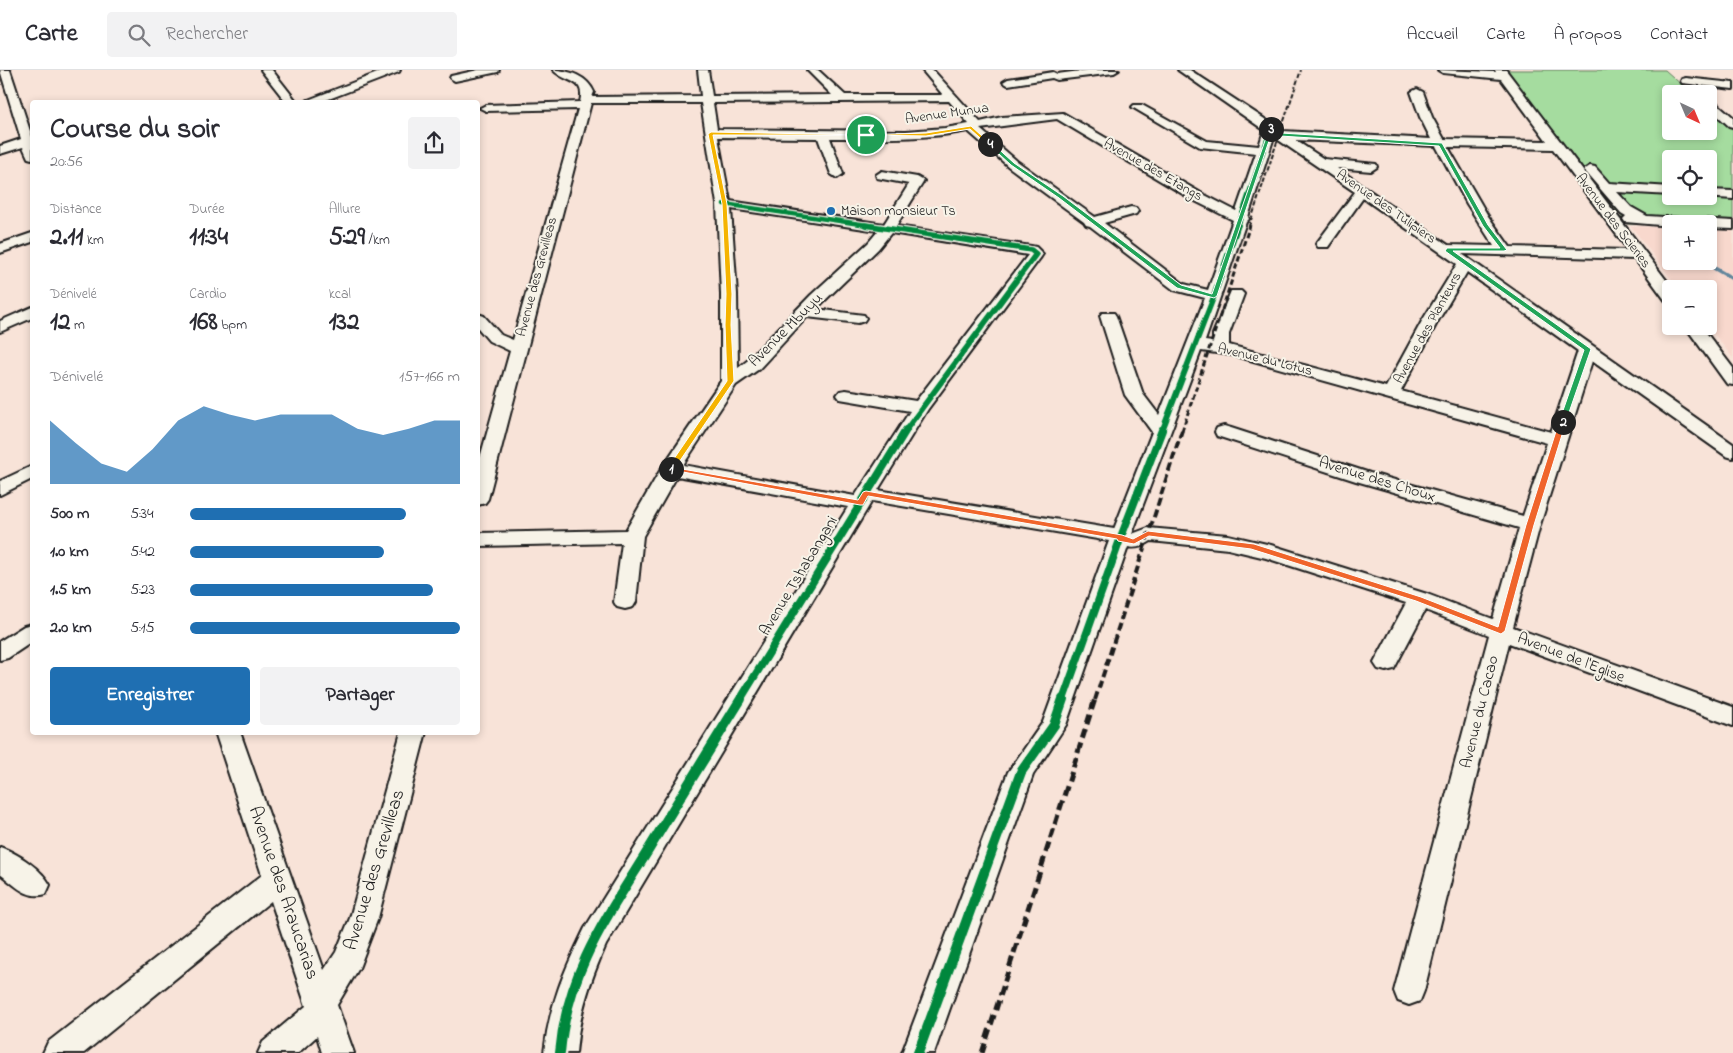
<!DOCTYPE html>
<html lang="fr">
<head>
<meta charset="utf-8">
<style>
	body { margin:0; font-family:"Indie Flower",sans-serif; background:#f2f2f3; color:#2b2b33; height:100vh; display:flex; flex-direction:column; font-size:19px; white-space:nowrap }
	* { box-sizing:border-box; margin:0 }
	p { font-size:16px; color:#7c7c81 }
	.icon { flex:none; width:28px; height:28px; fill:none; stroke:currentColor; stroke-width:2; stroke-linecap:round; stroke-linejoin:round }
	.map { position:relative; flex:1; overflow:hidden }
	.sheet { position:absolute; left:30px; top:30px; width:450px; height:635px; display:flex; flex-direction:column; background:#fff; border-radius:5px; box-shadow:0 2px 8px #0003 }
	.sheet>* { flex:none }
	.needle { width:32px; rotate:136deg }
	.controls { position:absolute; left:1662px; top:15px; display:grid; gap:10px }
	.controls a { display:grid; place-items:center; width:55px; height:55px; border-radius:5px; background:#fff; box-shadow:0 2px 8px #0003; font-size:25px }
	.pin { position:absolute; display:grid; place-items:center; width:42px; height:42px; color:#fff; margin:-21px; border:2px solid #fff; border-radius:50%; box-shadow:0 1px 5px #0007 }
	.km { position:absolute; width:25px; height:25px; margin:-12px; border-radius:50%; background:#222; color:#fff; font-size:14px; line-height:25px; text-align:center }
	.round { display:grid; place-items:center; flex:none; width:52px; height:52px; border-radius:5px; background:#f2f2f3 }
	.head { display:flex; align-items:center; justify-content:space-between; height:85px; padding:0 20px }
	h1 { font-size:28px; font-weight:800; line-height:38px }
	.stats { display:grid; grid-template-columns:repeat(3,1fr); gap:8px; height:85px; padding:5px 20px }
	.stats div { display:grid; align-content:center }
	.stats b { font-size:25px; font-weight:800 }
	.stats small { font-size:14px; font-weight:400 }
	.stats p { font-size:14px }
	.chart { height:140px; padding:10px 20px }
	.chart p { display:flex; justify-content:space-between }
	.chart svg { width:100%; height:90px; margin-top:5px; fill:#1f6fb2; opacity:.7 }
	.cta { display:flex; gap:10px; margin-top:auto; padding:10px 20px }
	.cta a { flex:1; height:58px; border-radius:5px; background:#1f6fb2; color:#fff; font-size:20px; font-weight:800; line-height:58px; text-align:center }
	.cta a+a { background:#f2f2f3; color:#2b2b33 }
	ul { padding:0 20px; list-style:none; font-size:16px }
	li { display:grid; grid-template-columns:80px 60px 1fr; align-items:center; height:38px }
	li i { height:12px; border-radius:6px; background:#1f6fb2 }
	header { display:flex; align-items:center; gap:30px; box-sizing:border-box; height:70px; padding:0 25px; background:#fff; border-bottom:1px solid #e1e1e2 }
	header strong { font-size:24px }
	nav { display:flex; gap:28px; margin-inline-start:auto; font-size:18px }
	.search { width:350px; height:45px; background:#f2f2f3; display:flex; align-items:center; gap:12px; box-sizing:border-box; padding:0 18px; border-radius:5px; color:#7c7c81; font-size:19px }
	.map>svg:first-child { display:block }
</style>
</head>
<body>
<header>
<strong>Carte</strong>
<div class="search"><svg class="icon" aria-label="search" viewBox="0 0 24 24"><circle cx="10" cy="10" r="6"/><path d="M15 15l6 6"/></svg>Rechercher</div>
<nav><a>Accueil</a><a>Carte</a><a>À propos</a><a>Contact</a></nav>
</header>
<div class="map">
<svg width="1733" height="983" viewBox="0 0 1733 983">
	<rect width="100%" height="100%" fill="#f8e3d8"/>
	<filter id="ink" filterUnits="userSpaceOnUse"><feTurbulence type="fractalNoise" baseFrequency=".02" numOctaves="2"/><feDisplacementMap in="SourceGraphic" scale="10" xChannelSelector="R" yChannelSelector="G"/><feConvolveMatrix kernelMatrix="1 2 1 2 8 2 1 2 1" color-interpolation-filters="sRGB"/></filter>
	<g filter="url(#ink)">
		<path fill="#f8d8cd" d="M 1631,156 L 1671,158 L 1671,191 L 1709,191 L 1709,160 L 1733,161 L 1733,288 L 1708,256 L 1709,219 L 1679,219 Z"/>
		<path fill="#a5dc9f" stroke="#607c5e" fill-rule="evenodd" d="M 1506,0 L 1665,0 L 1692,24 L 1671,24 L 1671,61 L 1709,61 L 1709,38 L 1733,59 L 1733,157 L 1709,157 L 1709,154 L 1671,154 L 1671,155 L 1627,154 ZM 1671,89 L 1709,89 L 1709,126 L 1671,126 Z"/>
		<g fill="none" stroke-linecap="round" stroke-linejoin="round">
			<g stroke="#63879d" stroke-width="4">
				<path d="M 1665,171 L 1671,175"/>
				<path d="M 1702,191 L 1733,209"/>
			</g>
			<g stroke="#1c1c1c" stroke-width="4">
				<g id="minor">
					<path d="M 0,0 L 10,0 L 32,67 L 32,89 L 28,88 L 23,77 L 0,84 L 0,76 L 21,69 Z"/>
					<path d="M 261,0 L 272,0 L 297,32 L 286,32 Z"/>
					<path d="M 385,0 L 400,0 L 399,2 L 321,32 L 306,32 L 308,30 Z"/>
					<path d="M 478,0 L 499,0 L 498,2 L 455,11 L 450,8 L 451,6 Z"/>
					<path d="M 553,0 C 569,0 587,6 594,22 L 592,27 L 701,26 L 698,0 L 708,0 L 712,26 L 832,25 L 807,0 L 818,0 L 845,25 L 943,25 L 922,0 L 933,0 L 980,52 L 1002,47 L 1063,43 L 1201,123 L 1236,141 L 1256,83 L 1200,77 L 1132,37 L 1134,35 L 1142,35 L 1207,71 L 1259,76 L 1264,60 L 1178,0 L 1190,0 L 1283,61 L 1431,69 L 1420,47 L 1411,22 L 1417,19 L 1423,22 L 1432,47 L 1444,69 L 1547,71 L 1501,9 L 1443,3 L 1438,0 L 1496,2 L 1495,0 L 1506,0 L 1673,219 L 1671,232 L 1665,230 L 1635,189 L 1462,184 L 1733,374 L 1733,388 L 1726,386 L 1592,291 L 1540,455 L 1513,557 L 1733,637 L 1733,656 L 1509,573 L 1424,921 L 1420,931 L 1409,935 L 1398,931 L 1394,921 L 1489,565 L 1425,540 L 1394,599 L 1386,601 L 1378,599 L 1374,593 L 1406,533 L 1266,488 L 1228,479 L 1151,471 C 1143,476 1137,479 1128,477 L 1066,655 L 1033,705 L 934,983 L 902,983 L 1008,702 L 1043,652 L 1109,471 L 872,431 L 606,875 C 590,911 579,944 576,983 L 544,983 C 549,935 564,901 585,858 L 848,437 L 677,406 L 643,466 L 636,532 L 633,537 L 625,539 L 617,537 L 614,532 L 622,473 L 478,476 L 478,463 L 626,460 L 661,399 L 721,311 L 721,224 L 717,134 L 701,33 L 591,33 L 488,429 L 485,433 L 478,435 L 478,395 L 510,281 L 489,271 L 478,258 L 478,244 L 484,246 L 501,265 L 513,270 L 578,39 L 486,41 L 480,38 L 486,35 L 580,32 C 586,8 566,14 553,0 ZM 949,31 L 969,54 L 945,58 L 906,61 L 717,59 L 713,33 ZM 1057,49 L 1191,129 L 1233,150 L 1208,220 L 1184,214 L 1104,153 L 1136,144 L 1138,141 L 1136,138 L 1131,137 L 1095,147 L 1017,91 L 980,59 ZM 968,61 L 1009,97 L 1084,152 L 1086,155 L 1090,156 L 1174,220 L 1205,228 L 1159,345 L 1143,324 L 1116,246 L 1114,243 L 1102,243 L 1100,246 L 1125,325 L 1152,362 L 1114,459 L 878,420 L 928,339 L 1041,187 L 1043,184 L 1036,177 L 1031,176 L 896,156 L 924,111 L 917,107 L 882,101 L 876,105 L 877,108 L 909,114 L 884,154 L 730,131 L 718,67 L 818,68 L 831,104 L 837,108 L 843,104 L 830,68 C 877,68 923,70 968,61 ZM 1274,67 L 1355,122 L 1316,174 L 1318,177 L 1328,177 L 1363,128 L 1457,194 L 1422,251 L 1386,317 L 1229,275 L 1229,264 L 1244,224 L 1241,221 L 1231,221 L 1213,264 L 1213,272 L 1205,271 L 1246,152 L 1249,149 L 1248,147 ZM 1295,70 L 1436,76 L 1467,134 L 1494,176 L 1448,175 L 1337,98 L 1371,101 L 1377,97 L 1376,94 L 1324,89 ZM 1448,77 L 1553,79 L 1628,180 L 1510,177 L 1488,146 ZM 731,139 L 878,161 L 868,173 L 811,225 L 747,291 L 738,298 L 737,224 ZM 891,163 L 1028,185 L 916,331 L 846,320 L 840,321 L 837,325 L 840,329 L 910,341 L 855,426 L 683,395 L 736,315 L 759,299 L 807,247 L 858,253 L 864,251 L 866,248 L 864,245 L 816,239 L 878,179 ZM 1467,202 L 1578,281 L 1551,362 L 1401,321 L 1438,251 ZM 1201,281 L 1232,285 L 1547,373 L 1523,446 L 1370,403 L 1231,358 L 1224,356 L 1217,358 L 1215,362 L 1217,366 L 1356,411 L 1519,458 L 1493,549 L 1427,524 L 1271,475 L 1228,465 L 1148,458 L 1132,464 Z"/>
					<path d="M 1088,0 L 1119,0 L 1114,3 L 1057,10 L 1052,8 L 1008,15 L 1003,12 L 1008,9 L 1053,2 L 1057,4 Z"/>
					<path d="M 1686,8 L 1733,13 L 1733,19 L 1682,13 L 1681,11 L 1682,9 Z"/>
					<path d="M 1709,29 L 1713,30 L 1733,47 L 1733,57 L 1729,56 L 1709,38 Z"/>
					<path d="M 1590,96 L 1595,97 L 1609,113 L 1671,117 L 1671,125 L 1617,122 L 1631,137 L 1647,146 L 1733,151 L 1733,159 L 1709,158 L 1709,154 L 1671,154 L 1671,156 L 1625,152 L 1623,149 L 1626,146 L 1621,143 L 1584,100 Z"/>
					<path d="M 1709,120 L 1733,121 L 1733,129 L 1704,127 L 1709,126 Z"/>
					<path d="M 32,163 L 32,172 L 0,183 L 0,174 Z"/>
					<path d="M 32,237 L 32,248 L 0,262 L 0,251 Z"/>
					<path d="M 1685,256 L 1701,256 L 1733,298 L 1733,315 L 1727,314 Z"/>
					<path d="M 32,396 L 32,409 L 0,425 L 0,411 Z"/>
					<path d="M 32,554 L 32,572 L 8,588 L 0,590 L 0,571 L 24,556 Z"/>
					<path d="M 215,662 L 240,662 L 324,900 L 336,882 L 350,848 L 401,662 L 426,662 L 378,848 L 359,898 L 337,935 L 354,983 L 322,983 L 317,966 L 298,983 L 258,983 L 263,972 L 306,936 L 271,831 L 84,983 L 43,983 L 48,972 L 262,805 Z"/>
					<path d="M 0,777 C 17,783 42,799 50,815 L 46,824 C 27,830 15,815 0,804 Z"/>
				</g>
			</g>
			<use href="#minor" fill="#f7f3e8" fill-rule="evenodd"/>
			<path stroke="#1c1c1c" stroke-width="2" stroke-dasharray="4.5 2" stroke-linecap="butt" d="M 1249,156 L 1301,0"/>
			<path stroke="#1c1c1c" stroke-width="3" stroke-dasharray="5.5 3" stroke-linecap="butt" d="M 1182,361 L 1250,155"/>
			<path stroke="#1c1c1c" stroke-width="4" stroke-dasharray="8 4" stroke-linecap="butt" d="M 1095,630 L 1182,360"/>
			<path stroke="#1c1c1c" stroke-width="5" stroke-dasharray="10 5" stroke-linecap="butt" d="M 982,983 L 1095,629"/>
			<g stroke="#f7f3e8" stroke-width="6">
				<g id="cycleway-far3">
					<path d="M 724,134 L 874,156"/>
					<path d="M 1238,156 L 1271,58"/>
				</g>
			</g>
			<g stroke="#f7f3e8" stroke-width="8">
				<g id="cycleway-far2">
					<path d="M 865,155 L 1031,180 L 1036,184 L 905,361"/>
					<path d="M 1162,361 L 1214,226 L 1238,155"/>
				</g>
			</g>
			<g stroke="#f7f3e8" stroke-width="11">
				<g id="cycleway-far1">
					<path d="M 740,630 L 906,360"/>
					<path d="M 1063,630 L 1121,467 L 1162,360"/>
				</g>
			</g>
			<g stroke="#f7f3e8" stroke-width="13">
				<g id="cycleway">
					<path d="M 560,983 C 567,901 607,847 649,779 C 679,729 710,679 741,629"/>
					<path d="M 918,983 L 1021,702 L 1054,655 L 1063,629"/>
				</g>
			</g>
			<use href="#cycleway-far3" stroke="#00873e" stroke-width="4.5"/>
			<use href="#cycleway-far2" stroke="#00873e" stroke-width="5.5"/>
			<use href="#cycleway-far1" stroke="#00873e" stroke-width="8"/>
			<use href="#cycleway" stroke="#00873e" stroke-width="10"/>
		</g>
	</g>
	<path fill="#f5b400" stroke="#fff" d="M 711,62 L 868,65 L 713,65 L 727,134 L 732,224 L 731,255 L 734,311 L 673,401 L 671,401 L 667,399 L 727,311 L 725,255 L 726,224 L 722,134 L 708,64 Z"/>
	<path fill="#f0652b" stroke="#fff" d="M 1563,350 L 1566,352 L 1534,455 L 1505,561 L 1501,564 L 1416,531 L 1251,479 L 1149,466 L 1134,474 L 1118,471 L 1117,469 L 868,426 L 863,435 L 860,435 L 667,399 L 671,397 L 858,430 L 863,422 L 866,421 L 1122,465 L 1133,469 L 1148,461 L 1254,474 L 1421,527 L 1498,557 L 1526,455 L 1559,352 Z"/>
	<path fill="#22a559" stroke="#fff" d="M 1269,58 L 1281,63 L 1442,73 L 1488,155 L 1507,180 L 1504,181 L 1453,181 L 1591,279 L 1565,354 L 1559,352 L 1584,280 L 1445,181 L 1447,178 L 1500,178 L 1483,156 L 1439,76 L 1280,66 L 1269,60 Z"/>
	<path fill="#22a559" stroke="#fff" d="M 1271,58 L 1273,59 L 1217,226 L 1214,228 L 1177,218 L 1059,128 L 1011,95 L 988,74 L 992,73 L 1014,93 L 1063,126 L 1181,215 L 1212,224 L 1269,59 Z"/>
	<path fill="#f5b400" stroke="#fff" d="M 971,56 L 992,75 L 988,75 L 970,59 L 926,66 L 863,65 L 926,63 Z"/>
	<circle fill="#1f6fb2" stroke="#f7f3e8" stroke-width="2" cx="831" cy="141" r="5"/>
	<g text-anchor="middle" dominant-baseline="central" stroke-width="4" stroke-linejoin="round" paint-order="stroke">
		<g font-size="14" fill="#1c1c1c" stroke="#f7f3e8">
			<text transform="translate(947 44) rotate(-8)">Avenue Munua</text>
			<text transform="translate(1153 100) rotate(30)">Avenue des Etangs</text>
			<text transform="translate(1386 137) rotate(35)">Avenue des Tulipiers</text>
			<text transform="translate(1613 151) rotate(53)">Avenue des Scieries</text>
			<text transform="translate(537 207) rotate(-75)">Avenue des Grevilleas</text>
			<text transform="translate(1428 258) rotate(-61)">Avenue des Planteurs</text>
			<text transform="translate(1265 290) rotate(14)">Avenue du Lotus</text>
		</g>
		<g font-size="14" fill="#1c1c1c" stroke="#f7f3e8" text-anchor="start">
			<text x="841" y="141">Maison monsieur Ts</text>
		</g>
		<g font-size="16" fill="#1c1c1c" stroke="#f7f3e8">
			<text transform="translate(786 260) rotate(-45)">Avenue Mbuyu</text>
			<text transform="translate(1377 410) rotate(17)">Avenue des Choux</text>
			<text transform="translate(799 506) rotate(-59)">Avenue Tshabangani</text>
			<text transform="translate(1571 588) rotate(21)">Avenue de l'Eglise</text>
			<text transform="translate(1480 642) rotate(-76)">Avenue du Cacao</text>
		</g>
		<g font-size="19" fill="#1c1c1c" stroke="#f7f3e8">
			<text transform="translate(375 800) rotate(-73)">Avenue des Grevilleas</text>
			<text transform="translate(283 823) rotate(71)">Avenue des Araucarias</text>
		</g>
	</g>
</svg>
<div class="controls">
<a><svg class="needle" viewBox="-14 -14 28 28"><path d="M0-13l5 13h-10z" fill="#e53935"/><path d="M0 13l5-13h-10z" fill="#7c7c81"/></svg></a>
<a><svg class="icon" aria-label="locate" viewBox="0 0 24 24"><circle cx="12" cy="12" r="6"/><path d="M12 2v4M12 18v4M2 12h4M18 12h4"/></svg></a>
<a>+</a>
<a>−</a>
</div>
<div class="pin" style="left:866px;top:65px;background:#1e9e55"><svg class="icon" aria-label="arrive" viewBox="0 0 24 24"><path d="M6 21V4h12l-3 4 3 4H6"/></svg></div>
<b class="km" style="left:671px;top:399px">1</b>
<b class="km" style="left:1563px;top:352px">2</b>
<b class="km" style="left:1271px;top:59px">3</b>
<b class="km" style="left:990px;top:74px">4</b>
<section class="sheet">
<div class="head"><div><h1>Course du soir</h1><p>20:56</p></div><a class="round"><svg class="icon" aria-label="share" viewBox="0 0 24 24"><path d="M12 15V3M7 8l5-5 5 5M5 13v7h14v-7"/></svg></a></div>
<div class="stats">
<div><p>Distance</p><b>2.11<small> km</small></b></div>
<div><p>Durée</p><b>11:34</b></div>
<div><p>Allure</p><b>5:29<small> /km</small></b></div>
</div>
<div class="stats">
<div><p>Dénivelé</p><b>12<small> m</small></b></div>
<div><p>Cardio</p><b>168<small> bpm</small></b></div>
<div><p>kcal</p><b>132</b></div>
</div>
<div class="chart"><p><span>Dénivelé</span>157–166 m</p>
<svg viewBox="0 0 160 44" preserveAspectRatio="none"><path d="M0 44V13L10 24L20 34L30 38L40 27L50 13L60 6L70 10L80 13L90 10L100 10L110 10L120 17L130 20L140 17L150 13L160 13V44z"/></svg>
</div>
<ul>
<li><b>500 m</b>5:34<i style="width:80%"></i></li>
<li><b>1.0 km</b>5:42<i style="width:72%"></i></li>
<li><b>1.5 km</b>5:23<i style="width:90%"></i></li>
<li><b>2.0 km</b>5:15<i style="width:100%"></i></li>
</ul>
<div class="cta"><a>Enregistrer</a><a>Partager</a></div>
</section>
</div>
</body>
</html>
